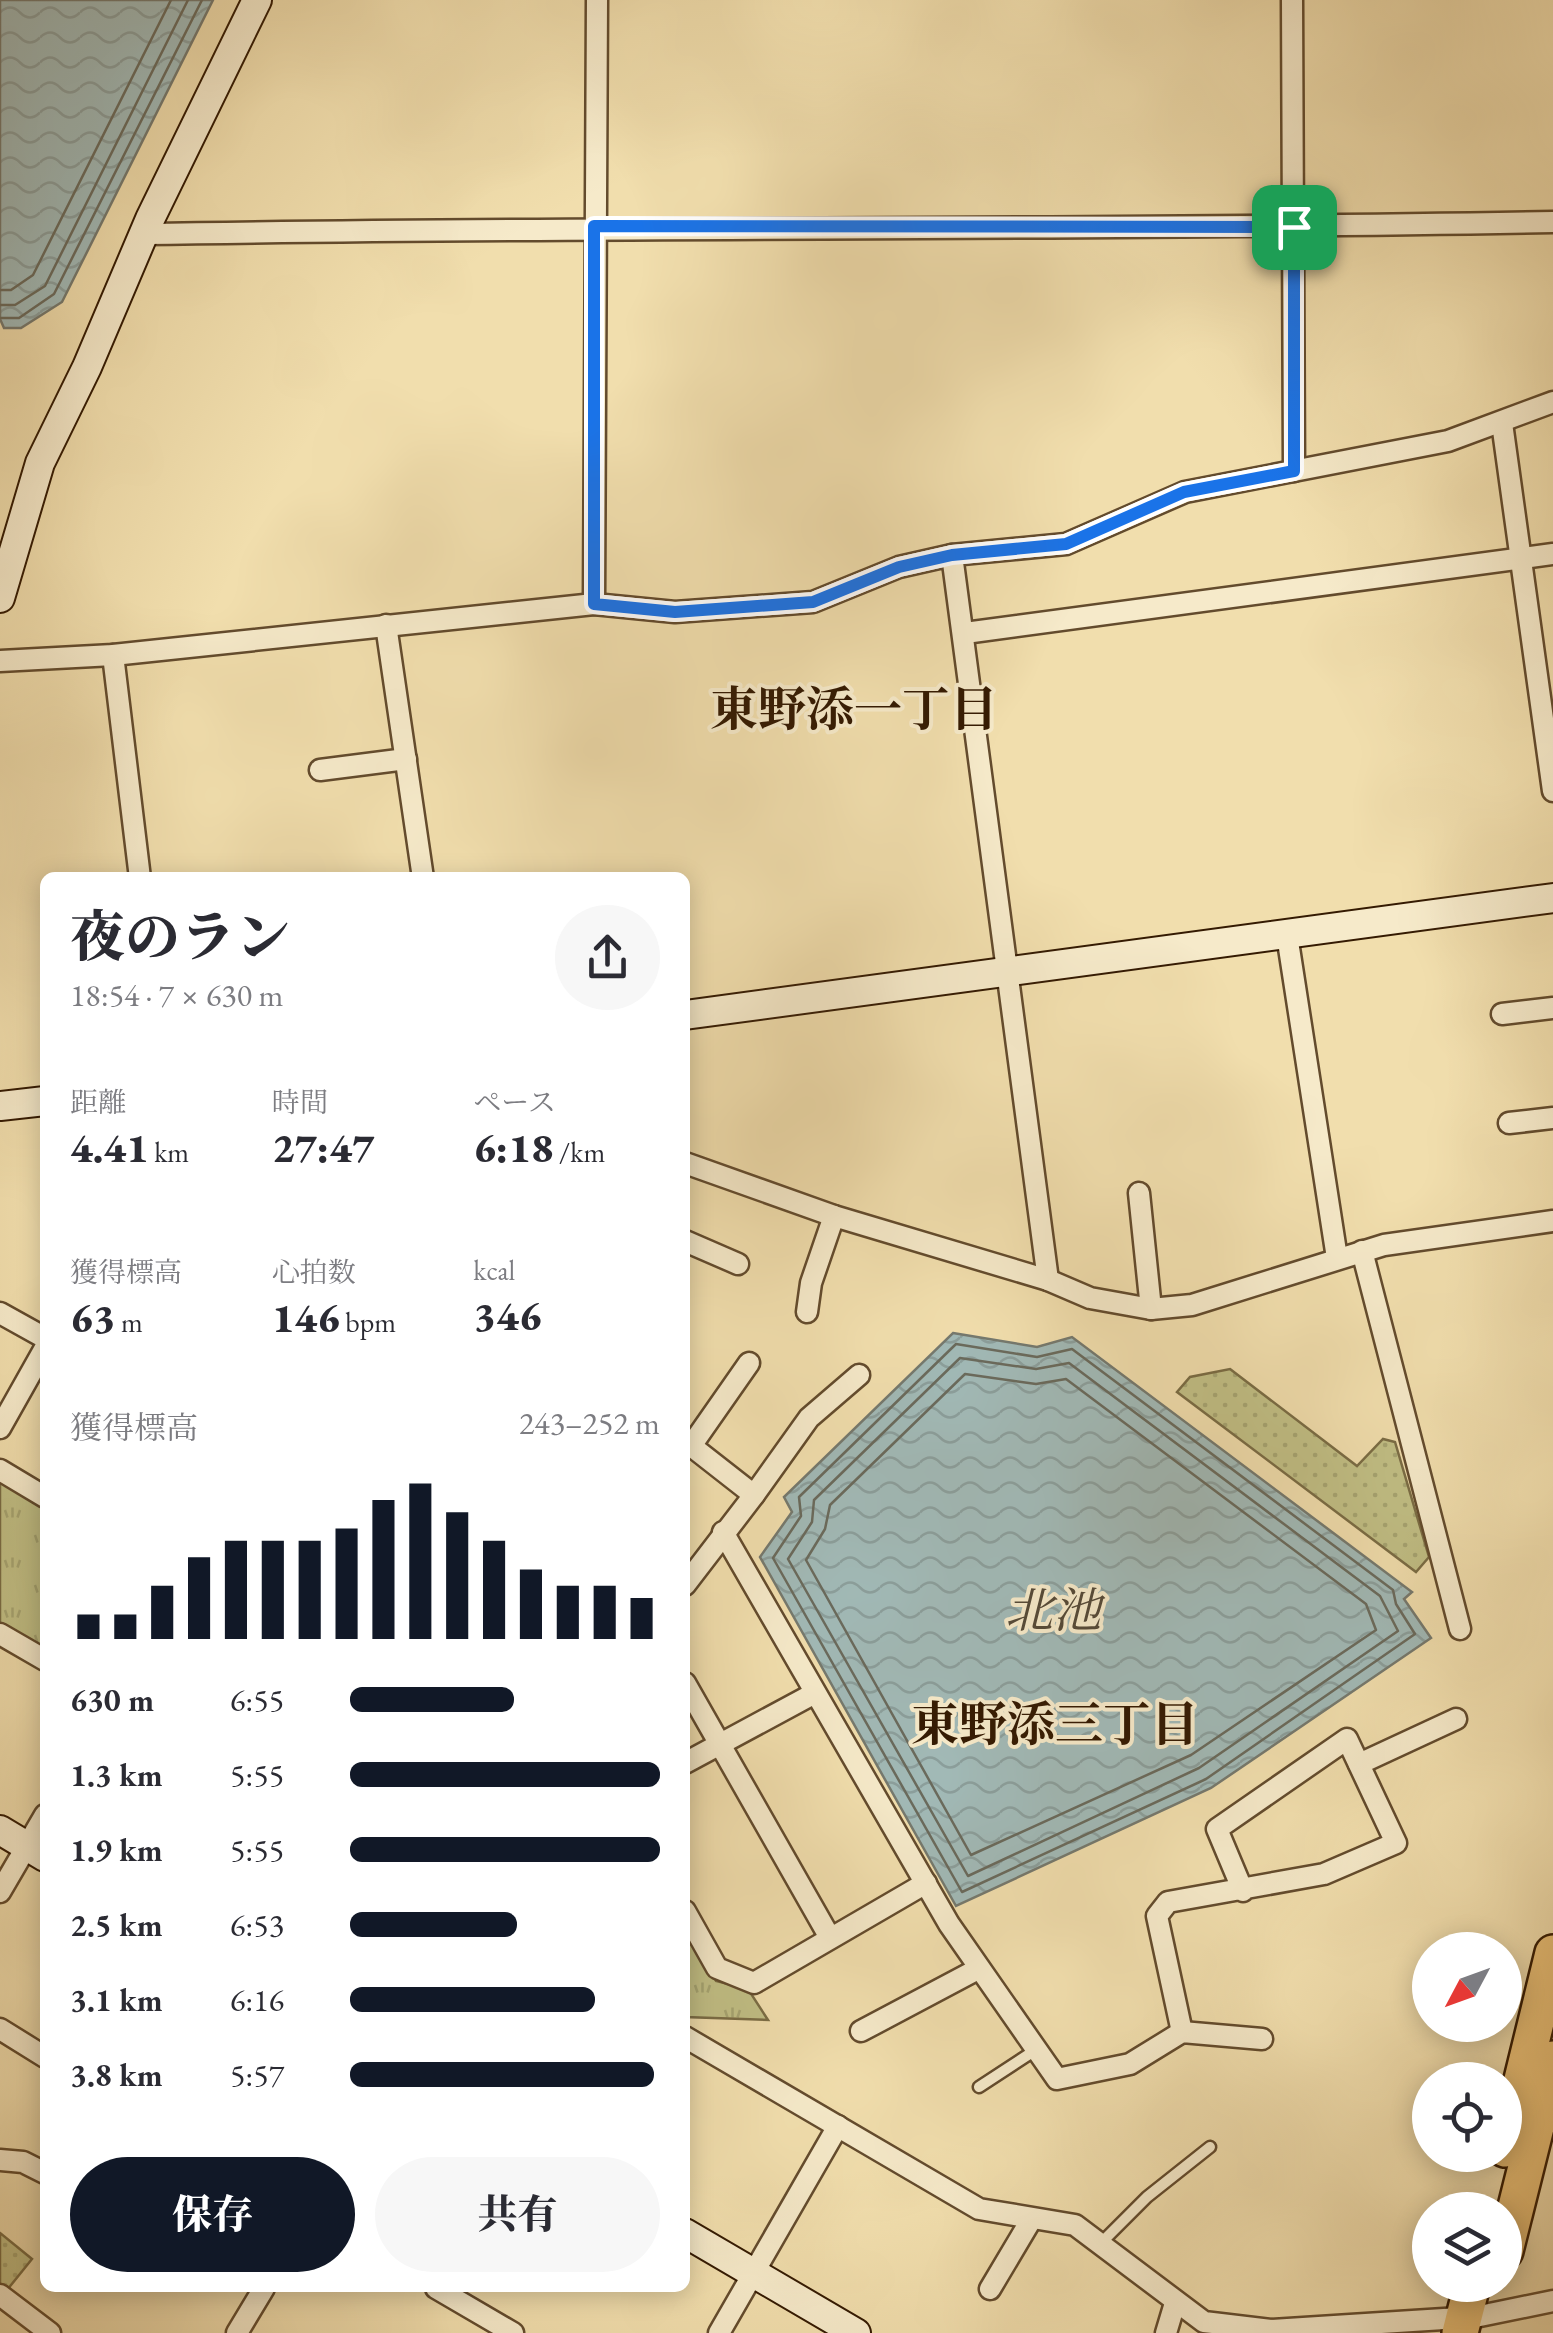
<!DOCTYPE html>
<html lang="ja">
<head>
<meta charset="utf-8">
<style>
	body { margin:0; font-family:"EB Garamond","Noto Serif JP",serif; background:#f7f7f7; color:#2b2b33; height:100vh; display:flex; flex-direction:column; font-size:38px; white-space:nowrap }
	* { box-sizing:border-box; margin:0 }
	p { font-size:32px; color:#7c7c81 }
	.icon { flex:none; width:55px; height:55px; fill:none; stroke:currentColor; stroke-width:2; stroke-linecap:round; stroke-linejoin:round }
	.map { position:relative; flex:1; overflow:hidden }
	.side { position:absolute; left:40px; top:872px; width:650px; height:1420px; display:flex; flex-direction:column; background:#fff; border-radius:15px; box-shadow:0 5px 25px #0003 }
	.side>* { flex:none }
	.needle { width:65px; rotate:229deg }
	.buttons { position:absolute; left:1412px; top:1932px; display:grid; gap:20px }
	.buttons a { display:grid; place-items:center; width:110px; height:110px; border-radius:50%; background:#fff; box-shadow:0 5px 25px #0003; font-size:50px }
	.pin { position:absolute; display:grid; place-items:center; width:85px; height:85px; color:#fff; margin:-42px; border-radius:20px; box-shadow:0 5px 15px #0006 }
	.round { display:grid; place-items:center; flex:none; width:105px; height:105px; border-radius:52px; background:#f7f7f7 }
	.headline { display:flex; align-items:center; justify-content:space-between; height:170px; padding:0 30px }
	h1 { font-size:55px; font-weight:800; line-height:75px }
	.stats { display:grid; grid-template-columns:repeat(3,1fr); gap:15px; height:170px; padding:10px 30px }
	.stats div { display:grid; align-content:center }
	.stats b { font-size:42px; font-weight:800 }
	.stats small { font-size:28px; font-weight:400 }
	.stats p { font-size:28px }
	.chart { height:280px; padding:20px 30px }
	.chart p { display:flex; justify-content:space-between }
	.chart svg { width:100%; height:180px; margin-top:10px; stroke:#111827; stroke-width:6 }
	.primary-button { display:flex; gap:20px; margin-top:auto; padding:20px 30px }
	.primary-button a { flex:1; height:115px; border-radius:60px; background:#111827; color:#fff; font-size:40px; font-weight:800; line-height:115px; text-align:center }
	.primary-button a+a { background:#f7f7f7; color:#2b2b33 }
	ul { padding:0 30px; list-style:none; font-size:32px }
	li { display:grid; grid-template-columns:160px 120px 1fr; align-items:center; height:75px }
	li i { height:25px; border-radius:12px; background:#111827 }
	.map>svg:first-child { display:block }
</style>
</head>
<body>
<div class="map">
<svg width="1553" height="2333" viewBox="0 0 1553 2333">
	<defs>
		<pattern id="grass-dots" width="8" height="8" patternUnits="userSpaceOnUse" patternTransform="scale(2.5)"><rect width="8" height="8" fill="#c1bf85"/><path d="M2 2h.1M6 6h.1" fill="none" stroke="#a6a471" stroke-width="1.8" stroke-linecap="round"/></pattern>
		<pattern id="park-tufts" width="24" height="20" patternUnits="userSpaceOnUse" patternTransform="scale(2.5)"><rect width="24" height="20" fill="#c1bf85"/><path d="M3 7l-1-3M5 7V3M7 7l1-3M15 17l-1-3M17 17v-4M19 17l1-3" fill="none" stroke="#a6a471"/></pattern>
		<pattern id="water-waves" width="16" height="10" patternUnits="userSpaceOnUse" patternTransform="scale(2.5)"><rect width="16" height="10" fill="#a1b9b6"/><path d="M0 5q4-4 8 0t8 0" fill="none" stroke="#8b9e9b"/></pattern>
	</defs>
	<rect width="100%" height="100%" fill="#f1dead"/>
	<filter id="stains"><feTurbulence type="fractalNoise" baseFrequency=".002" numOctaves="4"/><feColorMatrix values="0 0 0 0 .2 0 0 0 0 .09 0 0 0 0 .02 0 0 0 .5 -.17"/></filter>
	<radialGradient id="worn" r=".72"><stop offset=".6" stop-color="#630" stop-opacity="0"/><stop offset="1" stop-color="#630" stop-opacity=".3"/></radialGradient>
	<g fill="url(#grass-dots)" stroke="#7a6c44" stroke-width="2.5">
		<path d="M 1230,1369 L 1357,1466 L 1383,1439 L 1395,1442 L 1429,1557 L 1416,1572 L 1177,1392 L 1190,1377 Z"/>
		<path d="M 0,2233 L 32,2259 L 7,2290 L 0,2285 Z"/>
	</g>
	<g fill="url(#park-tufts)" stroke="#7a6c44" stroke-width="2.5">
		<path d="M 0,1481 L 45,1508 L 45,1653 L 0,1626 Z"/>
		<path d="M 692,1940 L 716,1981 L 748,1989 L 768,2020 L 685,2017 L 685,1944 Z"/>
	</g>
	<g fill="url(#water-waves)" stroke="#75796e" stroke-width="2.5">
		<path d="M 0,0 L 213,0 L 62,302 L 21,328 L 4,328 L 0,319 Z"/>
		<path d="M 953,1333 L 1037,1347 L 1072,1337 L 1412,1592 L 1404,1599 L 1431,1638 L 1211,1788 L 956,1906 L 760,1557 L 792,1512 L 784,1497 Z"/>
	</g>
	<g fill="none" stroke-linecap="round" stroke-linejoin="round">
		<g stroke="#6a6a5c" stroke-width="2.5">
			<path d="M 0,290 L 11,290 L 33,275 L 171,0"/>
			<path d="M 0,305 L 15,305 L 45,286 L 188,0"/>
			<path d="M 0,318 L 19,318 L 54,294 L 202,0"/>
			<path d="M 956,1344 L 1037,1357 L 1072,1349 L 1393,1590 L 1396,1604 L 1415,1634 L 1206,1779 L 962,1892 L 773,1558 L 801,1516 L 799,1497 Z"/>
			<path d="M 960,1358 L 1036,1369 L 1069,1363 L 1380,1596 L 1398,1631 L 1199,1768 L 968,1876 L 788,1559 L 812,1522 L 814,1500 Z"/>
			<path d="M 965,1374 L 1036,1384 L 1066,1379 L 1366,1604 L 1376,1630 L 1191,1755 L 971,1855 L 806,1560 L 825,1529 L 830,1505 Z"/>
		</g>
		<g stroke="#634b2d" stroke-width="15">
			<g id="lane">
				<path d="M 979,2087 L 1034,2051"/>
				<path d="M 1100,2244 L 1147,2197 L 1210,2147"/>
			</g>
		</g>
		<g stroke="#634b2d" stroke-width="25">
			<g id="street">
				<path d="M 1292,0 L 1294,471"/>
				<path d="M 144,234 C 614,226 1083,231 1553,222"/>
				<path d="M 1502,423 L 1553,791"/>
				<path d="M 952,555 L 1066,544 L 1185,492 L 1448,441 L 1553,402"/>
				<path d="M 594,604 L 597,0"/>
				<path d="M 386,625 L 423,878"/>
				<path d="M 965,633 L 1553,554"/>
				<path d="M 113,655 L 140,878"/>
				<path d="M 0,661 L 113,655 L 594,604 L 675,612 L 813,602 L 899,567 L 952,555 L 1048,1280"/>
				<path d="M 320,770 L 406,759"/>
				<path d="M 1287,935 L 1337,1258"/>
				<path d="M 1502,1014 L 1553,1008"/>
				<path d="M 1509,1123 L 1553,1118"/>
				<path d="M 685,1163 L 834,1216 L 1048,1280 L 1090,1298 L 1151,1309 L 1192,1305 L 1384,1245 L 1553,1221"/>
				<path d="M 1139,1193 L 1151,1309"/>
				<path d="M 685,1241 L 738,1264"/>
				<path d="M 1362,1251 L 1460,1629"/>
				<path d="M 807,1312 L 811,1283 L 834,1216"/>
				<path d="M 0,1313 L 45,1338"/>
				<path d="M 0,1428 L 45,1348"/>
				<path d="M 685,1441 L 754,1495 L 685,1585"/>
				<path d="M 691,1446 L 749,1363"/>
				<path d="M 0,1470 L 45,1497"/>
				<path d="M 754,1495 L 809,1418 L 859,1375"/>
				<path d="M 723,1532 L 949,1924 L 1057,2079 L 1130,2064 L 1182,2032 L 1262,2039"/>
				<path d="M 0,1634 L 45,1660"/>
				<path d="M 685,1683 L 829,1936"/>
				<path d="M 685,1763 L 815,1693"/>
				<path d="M 1359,1764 L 1456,1719"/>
				<path d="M 0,1892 L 45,1815"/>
				<path d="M 685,1911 L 717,1968 L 754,1983 L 926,1883"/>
				<path d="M 0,2029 L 45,2057"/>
				<path d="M 861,2031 L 978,1969"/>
				<path d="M 1182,2032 L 1157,1916 L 1168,1902 L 1324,1874 L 1396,1843 L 1347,1739 L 1217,1829 L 1243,1891"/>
				<path d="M 685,2037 L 979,2209 L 1075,2225 L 1204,2322 L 1272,2330 L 1475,2317 L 1553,2301"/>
				<path d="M 0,2160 L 23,2162 L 45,2173"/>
				<path d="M 436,2288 L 513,2333"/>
				<path d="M 990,2289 L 1031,2220"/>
				<path d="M 0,2295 L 50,2333"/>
				<path d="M 237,2333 L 264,2288"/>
				<path d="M 719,2333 L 838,2126"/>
				<path d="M 1166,2333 L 1175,2303"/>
			</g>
		</g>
		<g stroke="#341a02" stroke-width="32">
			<g id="secondary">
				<path d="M 0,598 L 40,463 L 87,367 L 150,219 L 257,0"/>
				<path d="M 685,1015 L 1553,898"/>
				<path d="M 0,1106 L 45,1101"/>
				<path d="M 0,1830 L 45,1857"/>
				<path d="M 685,2233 L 856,2333"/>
			</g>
		</g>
		<g stroke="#341a02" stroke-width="40">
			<g id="highway">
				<path d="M 1505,2149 L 1553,1953"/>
				<path d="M 1505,2251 L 1553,2059"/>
				<path d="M 1460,2333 L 1472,2285"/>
			</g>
		</g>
		<use href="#lane" stroke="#f6eaca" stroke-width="10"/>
		<use href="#street" stroke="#f6eaca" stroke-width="20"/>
		<use href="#secondary" stroke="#f6eaca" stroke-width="28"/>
		<use href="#highway" stroke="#e8bf76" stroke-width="35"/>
	</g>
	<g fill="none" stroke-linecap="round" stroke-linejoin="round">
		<g stroke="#fff" stroke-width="20">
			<path id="route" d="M 594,226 L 1294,227 L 1294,471 L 1184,492 L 1066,544 L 952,555 L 899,567 L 813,602 L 675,612 L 594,604 Z"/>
		</g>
		<use href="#route" stroke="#1a73e8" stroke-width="12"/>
	</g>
	<g text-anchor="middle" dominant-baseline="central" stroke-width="8" stroke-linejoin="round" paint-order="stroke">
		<g font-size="48" font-weight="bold" fill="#341a02" stroke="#f6eaca">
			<text x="854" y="709">東野添一丁目</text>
			<text x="1055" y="1724">東野添三丁目</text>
		</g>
		<g font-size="48" font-style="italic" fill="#554a38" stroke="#f6eaca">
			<text x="1053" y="1610">北池</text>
		</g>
	</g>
	<rect width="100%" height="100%" filter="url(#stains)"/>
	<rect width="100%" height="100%" fill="url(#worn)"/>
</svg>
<div class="buttons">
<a><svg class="needle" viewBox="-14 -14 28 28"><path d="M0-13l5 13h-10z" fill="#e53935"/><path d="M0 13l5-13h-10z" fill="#7c7c81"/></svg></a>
<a><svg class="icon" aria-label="locate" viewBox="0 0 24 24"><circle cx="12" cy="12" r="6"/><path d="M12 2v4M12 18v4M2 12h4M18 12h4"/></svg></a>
<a><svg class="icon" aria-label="layers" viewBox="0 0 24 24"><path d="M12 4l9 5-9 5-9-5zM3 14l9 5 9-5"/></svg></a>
</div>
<div class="pin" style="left:1294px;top:227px;background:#1e9e55"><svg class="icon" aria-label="arrive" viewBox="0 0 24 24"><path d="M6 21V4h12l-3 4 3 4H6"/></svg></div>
<section class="side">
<div class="headline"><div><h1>夜のラン</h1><p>18:54 · 7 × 630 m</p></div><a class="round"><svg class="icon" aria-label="share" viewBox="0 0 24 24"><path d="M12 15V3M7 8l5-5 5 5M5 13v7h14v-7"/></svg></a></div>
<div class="stats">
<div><p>距離</p><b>4.41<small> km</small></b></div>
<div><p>時間</p><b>27:47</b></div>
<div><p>ペース</p><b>6:18<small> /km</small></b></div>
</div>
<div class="stats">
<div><p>獲得標高</p><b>63<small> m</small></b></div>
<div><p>心拍数</p><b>146<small> bpm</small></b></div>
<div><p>kcal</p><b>346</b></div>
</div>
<div class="chart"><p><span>獲得標高</span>243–252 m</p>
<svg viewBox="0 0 160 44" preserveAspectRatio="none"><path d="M5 44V38M15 44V38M25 44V31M35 44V24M45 44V20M55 44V20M65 44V20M75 44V17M85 44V10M95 44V6M105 44V13M115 44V20M125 44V27M135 44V31M145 44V31M155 44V34"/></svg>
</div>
<ul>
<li><b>630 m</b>6:55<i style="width:53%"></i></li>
<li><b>1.3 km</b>5:55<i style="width:100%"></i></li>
<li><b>1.9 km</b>5:55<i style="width:100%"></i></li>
<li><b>2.5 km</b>6:53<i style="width:54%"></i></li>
<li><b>3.1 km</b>6:16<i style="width:79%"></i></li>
<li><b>3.8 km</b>5:57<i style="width:98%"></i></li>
</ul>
<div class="primary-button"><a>保存</a><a>共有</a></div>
</section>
</div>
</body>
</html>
